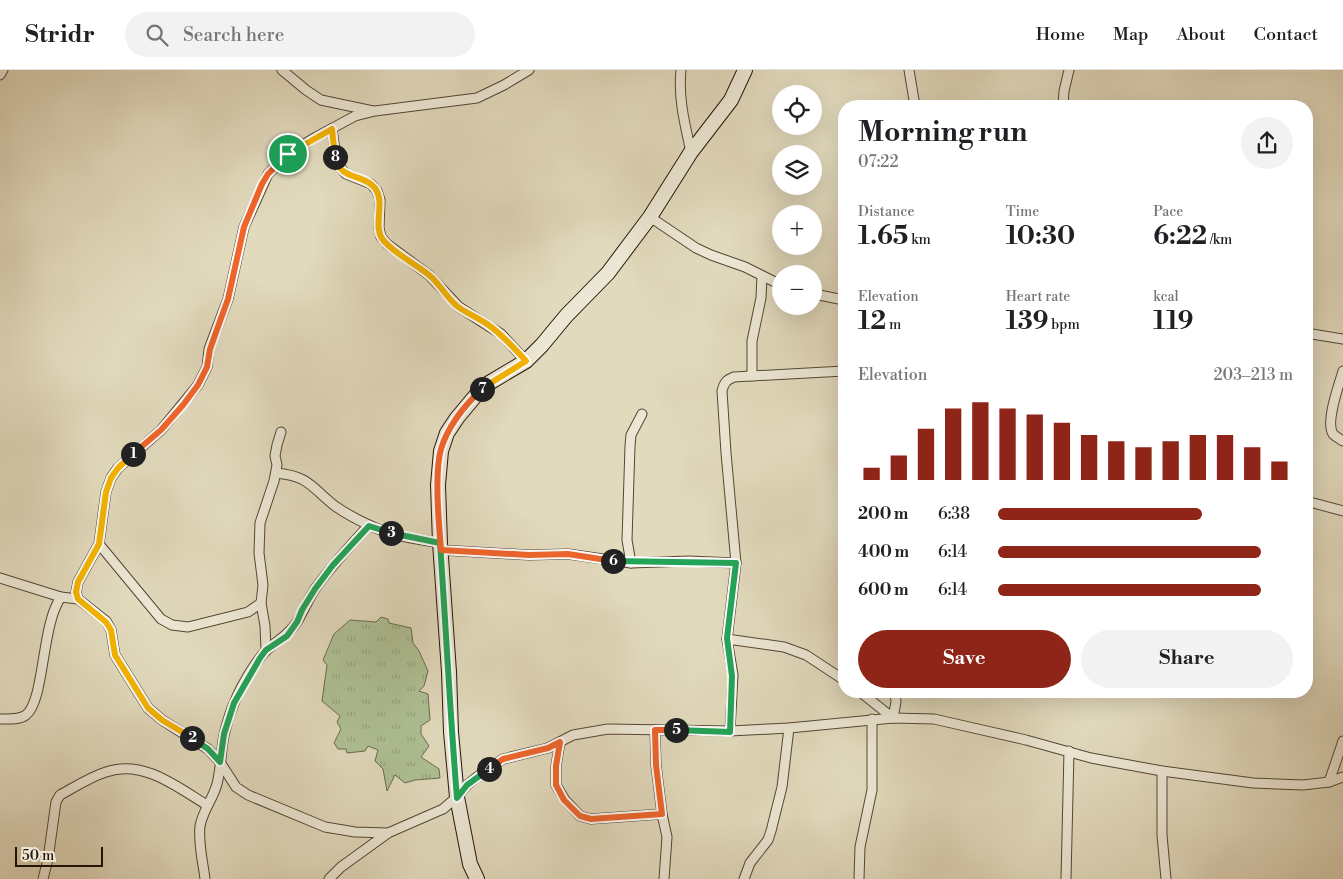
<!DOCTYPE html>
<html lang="en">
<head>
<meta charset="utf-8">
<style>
	body { margin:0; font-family:"Libre Bodoni",serif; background:#f2f2f2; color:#202124; height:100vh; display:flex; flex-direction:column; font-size:19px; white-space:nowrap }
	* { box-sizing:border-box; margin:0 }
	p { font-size:16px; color:#757577 }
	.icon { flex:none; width:28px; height:28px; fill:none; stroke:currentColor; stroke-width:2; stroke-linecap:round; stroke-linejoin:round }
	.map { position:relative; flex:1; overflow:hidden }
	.side { position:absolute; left:838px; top:30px; width:475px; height:598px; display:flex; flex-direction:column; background:#fff; border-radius:20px; box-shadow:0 5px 20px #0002 }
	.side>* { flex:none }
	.controls { position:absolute; left:772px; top:15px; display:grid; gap:10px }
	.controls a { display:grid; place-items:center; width:50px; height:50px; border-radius:50%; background:#fff; box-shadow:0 5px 20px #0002; font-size:25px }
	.scale { position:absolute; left:15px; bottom:12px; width:88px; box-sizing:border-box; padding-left:5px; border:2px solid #261407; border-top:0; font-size:14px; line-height:18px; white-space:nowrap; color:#261407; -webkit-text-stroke:4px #ece7d4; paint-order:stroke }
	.pin { position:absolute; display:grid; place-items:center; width:42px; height:42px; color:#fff; margin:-21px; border:2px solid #fff; border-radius:50%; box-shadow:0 1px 5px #0007 }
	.km { position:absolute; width:25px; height:25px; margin:-12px; border-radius:50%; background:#222; color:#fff; font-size:14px; line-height:25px; text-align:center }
	.round { display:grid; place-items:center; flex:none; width:52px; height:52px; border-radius:26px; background:#f2f2f2 }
	.headline { display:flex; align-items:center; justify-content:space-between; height:85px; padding:0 20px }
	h1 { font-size:28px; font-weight:700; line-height:38px }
	.figures { display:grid; grid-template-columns:repeat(3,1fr); gap:8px; height:85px; padding:5px 20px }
	.figures div { display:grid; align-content:center }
	.figures b { font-size:25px; font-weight:700 }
	.figures small { font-size:14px; font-weight:400 }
	.figures p { font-size:14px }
	.chart { height:140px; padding:10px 20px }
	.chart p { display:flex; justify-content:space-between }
	.chart svg { width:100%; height:90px; margin-top:5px; stroke:#8f2418; stroke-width:6 }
	.action { display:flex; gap:10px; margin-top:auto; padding:10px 20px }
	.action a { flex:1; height:58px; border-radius:30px; background:#8f2418; color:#fff; font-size:20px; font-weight:700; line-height:58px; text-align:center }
	.action a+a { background:#f2f2f2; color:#202124 }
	ul { padding:0 20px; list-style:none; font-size:16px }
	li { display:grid; grid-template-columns:80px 60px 1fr; align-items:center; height:38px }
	li i { height:12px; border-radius:6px; background:#8f2418 }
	header { display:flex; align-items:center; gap:30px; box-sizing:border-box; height:70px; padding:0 25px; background:#fff; border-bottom:1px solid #e0e0e0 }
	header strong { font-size:24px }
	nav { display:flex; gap:28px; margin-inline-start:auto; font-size:18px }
	.search { width:350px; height:45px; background:#f2f2f2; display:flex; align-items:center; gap:12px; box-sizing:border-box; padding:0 18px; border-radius:28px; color:#757577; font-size:19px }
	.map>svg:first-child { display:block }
</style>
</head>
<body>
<header>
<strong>Stridr</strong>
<div class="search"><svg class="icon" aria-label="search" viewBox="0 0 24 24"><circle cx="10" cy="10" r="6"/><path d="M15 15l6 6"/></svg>Search here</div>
<nav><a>Home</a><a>Map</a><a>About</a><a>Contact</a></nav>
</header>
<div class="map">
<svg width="1343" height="809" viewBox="0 0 1343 809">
	<defs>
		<pattern id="grass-tufts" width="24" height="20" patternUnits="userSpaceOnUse" patternTransform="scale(1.25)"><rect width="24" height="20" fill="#aec195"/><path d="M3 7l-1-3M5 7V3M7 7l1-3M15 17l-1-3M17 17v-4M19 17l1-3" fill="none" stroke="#96a57f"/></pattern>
	</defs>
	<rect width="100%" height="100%" fill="#e2dabd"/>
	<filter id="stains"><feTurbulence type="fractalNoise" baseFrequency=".004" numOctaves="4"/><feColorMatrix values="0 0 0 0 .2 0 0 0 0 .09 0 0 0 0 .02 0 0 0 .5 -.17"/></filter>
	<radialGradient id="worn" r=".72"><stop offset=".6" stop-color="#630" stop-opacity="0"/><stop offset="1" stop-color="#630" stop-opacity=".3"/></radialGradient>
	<path fill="url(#grass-tufts)" stroke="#6a6a4e" d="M 381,547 L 388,549 L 389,553 L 411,558 L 413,573 L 419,581 L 428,601 L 424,616 L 419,621 L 428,624 L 430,650 L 421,656 L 421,664 L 429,676 L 421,687 L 439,699 L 440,708 L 415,710 L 405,713 L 395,705 L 387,721 L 383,699 L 375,691 L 378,680 L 368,676 L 365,681 L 347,683 L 346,679 L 338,679 L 334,673 L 341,659 L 337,652 L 340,646 L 322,631 L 327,595 L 323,590 L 334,564 L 350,550 L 376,552 Z"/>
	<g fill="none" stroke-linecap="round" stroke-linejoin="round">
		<g stroke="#554634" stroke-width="11">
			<g id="street">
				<path d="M 282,0 L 306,20 L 321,30 L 373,41"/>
				<path d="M 681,0 C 678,28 685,55 691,82"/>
				<path d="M 909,0 L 915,36"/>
				<path d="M 0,5 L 3,0"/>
				<path d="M 1063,36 L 1064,21 L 1069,0"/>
				<path d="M 332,59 L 337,94 L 346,104 L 371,114 L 377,121 L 380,130 L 379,158 L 381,167 L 387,174 L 429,205 L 459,237 L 501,264 L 526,291"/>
				<path d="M 650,147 L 696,178 L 711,185 L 745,197 L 781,215"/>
				<path d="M 814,224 L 844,230"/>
				<path d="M 1306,263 L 1343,269"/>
				<path d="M 1343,301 C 1339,315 1325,352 1333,364 C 1336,367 1340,369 1343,371"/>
				<path d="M 752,306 L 752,271 L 761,228 L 762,206"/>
				<path d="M 276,403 C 309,406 311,417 335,436 C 345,443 358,450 369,455 C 391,466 416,469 440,473"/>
				<path d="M 1306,431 L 1343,441"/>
				<path d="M 99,474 L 161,549 L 172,555 L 188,557 L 248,542 L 261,533"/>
				<path d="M 441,480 L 529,485 L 568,484 L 631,493 L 689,491 L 736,493"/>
				<path d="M 631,493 L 627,470 L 630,376 L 631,365 L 642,344"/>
				<path d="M 0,508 L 61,527 L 78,529"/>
				<path d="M 727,569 L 784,577 L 806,585 L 844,610"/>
				<path d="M 266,580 L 265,556 L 261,533 L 263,515 L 259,483 L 260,453 L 274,411 L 277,395 L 275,386 L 277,375 L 281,362"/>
				<path d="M 859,621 L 893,648 L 896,632 L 895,621"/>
				<path d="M 0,649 C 9,649 19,650 26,645 C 45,630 41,555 61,527"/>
				<path d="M 655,660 L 656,695 L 662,744 L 667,767 L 664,809"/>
				<path d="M 730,661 L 733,605 L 727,569 L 736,493 L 726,383 L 722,321 C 724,313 726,310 734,307 L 844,301"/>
				<path d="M 560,672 L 556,696 L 556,715 L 565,730 L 580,746 L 591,749 L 662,744"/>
				<path d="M 1162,701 L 1162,765 L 1166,809"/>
				<path d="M 1329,712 L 1343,671"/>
				<path d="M 388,763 L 355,762 L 325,757 L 248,725 L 236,717 L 220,692 L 208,679 L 162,650 L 148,638 L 115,585 L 111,560 L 106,551 L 78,529 L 76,522 L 78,512 L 99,474 L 106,422 L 111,408 L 118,398 L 161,360 L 198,315 L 207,297 L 209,279 L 228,229 L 244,157 L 268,104 L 288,84 L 316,67 L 355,46 L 375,41 L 477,28 L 504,15 L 529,0"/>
				<path d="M 43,809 L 48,789 L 56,732 L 60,725 C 75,717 90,707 106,702 C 143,689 177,717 207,735"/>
				<path d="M 205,809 C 203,792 198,774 200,756 C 203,740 213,729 217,714 C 221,698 221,681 224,665 C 230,638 243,611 259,589 C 269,574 286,569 297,552 C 303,542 308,530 315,519 C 331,496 350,476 369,455"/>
				<path d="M 329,809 L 341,797 L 388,763 L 443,739 L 457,727 L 467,715 L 477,707 L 503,689 L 548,678 L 573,665 L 608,659 L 730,661 L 789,658 L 893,648 L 934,649 L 1026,670 L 1091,688 L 1162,701 L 1253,713 L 1303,715 L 1329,712 L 1343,707"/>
				<path d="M 744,809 L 750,793 L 768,770 L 771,761 L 782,717 L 789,658"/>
				<path d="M 859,809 L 860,777 L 872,720 L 872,649"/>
				<path d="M 1066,809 L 1069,681"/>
			</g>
		</g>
		<g stroke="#261407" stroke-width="16">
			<path id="secondary" d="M 477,809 L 470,794 L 457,727 L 451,662 L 449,602 L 440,473 L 438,415 L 441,381 L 447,363 L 457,348 L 477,324 L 489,313 L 526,291 L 542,275 L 566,246 L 608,203 L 650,147 L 691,82 L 731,30 L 745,0"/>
		</g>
		<use href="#street" stroke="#ece7d4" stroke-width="9"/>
		<use href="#secondary" stroke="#ece7d4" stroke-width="14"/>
	</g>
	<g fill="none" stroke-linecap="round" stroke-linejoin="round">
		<g stroke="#fff" stroke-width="10">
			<path id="split-1" d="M 133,384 L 161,360 L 183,335 L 198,315 L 207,297 L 210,279 L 228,229 L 244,157 L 262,114 L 268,104 L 288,84"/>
		</g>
		<g stroke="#fff" stroke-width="10">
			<path id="split-2" d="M 133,384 L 118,398 L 111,408 L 106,422 L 99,474 L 78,512 L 76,522 L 78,529 L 106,552 L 111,560 L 115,585 L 148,638 L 162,650 L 192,668"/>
		</g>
		<g stroke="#fff" stroke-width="10">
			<path id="split-3" d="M 192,668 L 208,679 L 220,692 L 224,664 L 234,633 L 260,588 L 266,580 L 287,566 L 297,552 L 302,540 L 315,519 L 333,495 L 369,456 L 391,463"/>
		</g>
		<g stroke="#fff" stroke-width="10">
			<path id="split-4" d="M 391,463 L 440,473 C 446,558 450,643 457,728 L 467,715 L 489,699"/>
		</g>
		<g stroke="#fff" stroke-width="10">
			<path id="split-5" d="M 489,699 L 503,689 L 548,678 L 560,672 L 556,696 L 556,715 L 564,730 L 580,746 L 591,749 L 662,744 L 656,695 L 655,660 L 676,660"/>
		</g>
		<g stroke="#fff" stroke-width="10">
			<path id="split-6" d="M 613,491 L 736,493 L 727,568 L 732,606 L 730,662 L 676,660"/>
		</g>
		<g stroke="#fff" stroke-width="10">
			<path id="split-7" d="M 482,319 C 465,335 448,356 441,379 C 434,403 439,455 441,480 L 529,485 L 568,484 L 613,491"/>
		</g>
		<g stroke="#fff" stroke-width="10">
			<path id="split-8" d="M 335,87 C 340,111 363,103 375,118 C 386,133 372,156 383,170 C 395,184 414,193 429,205 C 440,214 446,227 457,236 C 466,243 477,247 487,254 C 502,264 513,277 526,291 L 489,314 L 482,319"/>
		</g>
		<g stroke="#fff" stroke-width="10">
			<path id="split-9" d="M 288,84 L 332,59 L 335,87"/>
		</g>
		<use href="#split-1" stroke="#f0652b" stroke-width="6"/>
		<use href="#split-2" stroke="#f5b400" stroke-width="6"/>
		<use href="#split-3" stroke="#22a559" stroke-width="6"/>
		<use href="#split-4" stroke="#22a559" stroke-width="6"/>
		<use href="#split-5" stroke="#f0652b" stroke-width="6"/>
		<use href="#split-6" stroke="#22a559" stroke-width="6"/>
		<use href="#split-7" stroke="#f0652b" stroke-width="6"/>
		<use href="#split-8" stroke="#f5b400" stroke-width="6"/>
		<use href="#split-9" stroke="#f5b400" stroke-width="6"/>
	</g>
	<rect width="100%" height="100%" filter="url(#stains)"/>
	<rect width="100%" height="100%" fill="url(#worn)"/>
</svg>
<div class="controls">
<a><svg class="icon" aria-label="locate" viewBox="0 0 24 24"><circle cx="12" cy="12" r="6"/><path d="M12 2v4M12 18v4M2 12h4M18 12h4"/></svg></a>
<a><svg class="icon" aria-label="layers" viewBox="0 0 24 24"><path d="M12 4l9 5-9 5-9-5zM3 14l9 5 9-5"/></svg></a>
<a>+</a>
<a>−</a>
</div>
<div class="scale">50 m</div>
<div class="pin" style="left:288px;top:84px;background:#1e9e55"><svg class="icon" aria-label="arrive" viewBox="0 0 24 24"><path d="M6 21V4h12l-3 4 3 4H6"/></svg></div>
<b class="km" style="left:133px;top:384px">1</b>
<b class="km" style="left:192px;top:668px">2</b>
<b class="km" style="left:391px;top:463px">3</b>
<b class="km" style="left:489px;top:699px">4</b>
<b class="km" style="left:676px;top:660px">5</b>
<b class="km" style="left:613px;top:491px">6</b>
<b class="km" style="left:482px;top:319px">7</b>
<b class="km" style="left:335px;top:87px">8</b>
<section class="side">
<div class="headline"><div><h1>Morning run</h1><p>07:22</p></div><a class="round"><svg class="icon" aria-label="share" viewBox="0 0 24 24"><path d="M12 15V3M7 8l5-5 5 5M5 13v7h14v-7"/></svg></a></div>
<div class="figures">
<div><p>Distance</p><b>1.65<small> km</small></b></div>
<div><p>Time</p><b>10:30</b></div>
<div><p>Pace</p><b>6:22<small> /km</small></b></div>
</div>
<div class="figures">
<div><p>Elevation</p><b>12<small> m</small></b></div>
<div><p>Heart rate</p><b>139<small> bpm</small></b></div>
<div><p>kcal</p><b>119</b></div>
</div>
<div class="chart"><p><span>Elevation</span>203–213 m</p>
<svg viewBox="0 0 160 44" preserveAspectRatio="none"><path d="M5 44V38M15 44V32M25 44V19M35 44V9M45 44V6M55 44V9M65 44V12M75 44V16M85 44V22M95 44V25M105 44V28M115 44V25M125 44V22M135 44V22M145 44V28M155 44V35"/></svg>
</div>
<ul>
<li><b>200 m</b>6:38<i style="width:69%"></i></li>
<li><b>400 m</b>6:14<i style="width:89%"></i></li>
<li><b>600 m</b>6:14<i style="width:89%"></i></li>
</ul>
<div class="action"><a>Save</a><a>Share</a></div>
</section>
</div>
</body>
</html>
